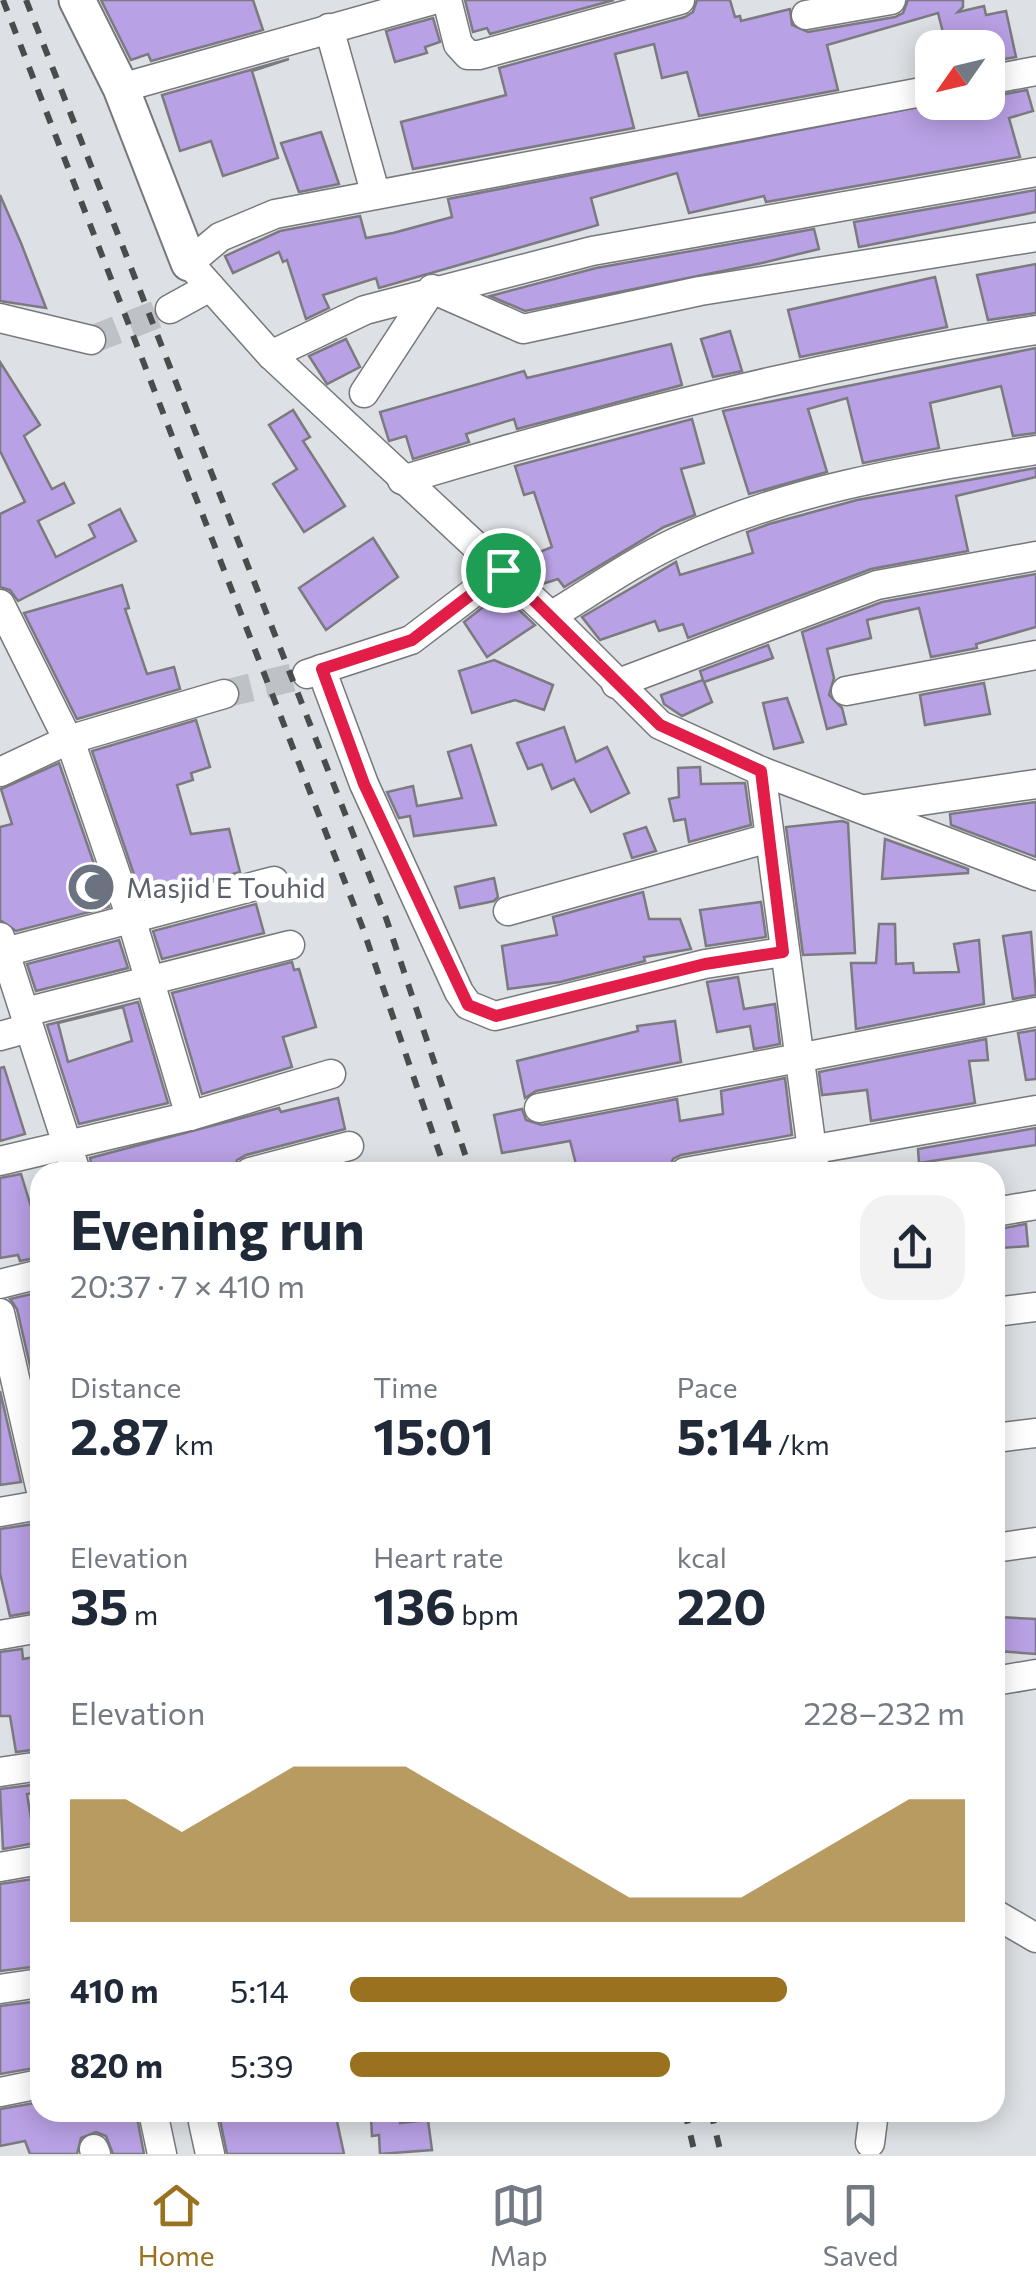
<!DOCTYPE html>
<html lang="en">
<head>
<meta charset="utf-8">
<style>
	body { margin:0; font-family:Commissioner,sans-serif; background:#f2f2f3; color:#1f2937; height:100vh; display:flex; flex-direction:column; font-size:38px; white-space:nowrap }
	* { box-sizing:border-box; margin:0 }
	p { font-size:32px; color:#747a83 }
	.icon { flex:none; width:55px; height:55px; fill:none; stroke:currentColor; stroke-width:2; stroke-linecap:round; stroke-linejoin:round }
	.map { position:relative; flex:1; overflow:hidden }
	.drawer { position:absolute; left:30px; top:1162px; width:975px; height:960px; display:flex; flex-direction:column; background:#fff; border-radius:30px; box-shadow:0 5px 25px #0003 }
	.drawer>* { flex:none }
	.needle { width:65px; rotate:236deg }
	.fabs { position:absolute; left:915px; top:30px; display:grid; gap:20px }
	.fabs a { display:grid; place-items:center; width:90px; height:90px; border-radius:20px; background:#fff; box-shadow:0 5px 25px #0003; font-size:50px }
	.pin { position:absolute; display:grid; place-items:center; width:85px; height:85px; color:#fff; margin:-42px; border:5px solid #fff; border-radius:50%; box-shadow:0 2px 10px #0007 }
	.round { display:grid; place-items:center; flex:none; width:105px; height:105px; border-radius:30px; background:#f2f2f3 }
	.headline { display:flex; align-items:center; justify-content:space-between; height:170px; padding:0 40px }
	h1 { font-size:55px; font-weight:700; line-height:75px }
	.metrics { display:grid; grid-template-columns:repeat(3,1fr); gap:15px; height:170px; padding:10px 40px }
	.metrics div { display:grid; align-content:center }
	.metrics b { font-size:50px; font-weight:700 }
	.metrics small { font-size:28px; font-weight:400 }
	.metrics p { font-size:28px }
	.chart { height:280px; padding:20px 40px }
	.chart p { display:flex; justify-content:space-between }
	.chart svg { width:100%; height:180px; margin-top:10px; fill:#9a711e; opacity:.7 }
	ul { padding:0 40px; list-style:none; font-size:32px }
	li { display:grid; grid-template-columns:160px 120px 1fr; align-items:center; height:75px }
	li i { height:25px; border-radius:12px; background:#9a711e }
	.menu { display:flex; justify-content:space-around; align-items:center; height:140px; border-top:2px solid #e0e1e3; background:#fff; font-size:28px; color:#747a83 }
	.menu a { display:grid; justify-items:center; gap:5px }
	.menu .current { color:#9a711e }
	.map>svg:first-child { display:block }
</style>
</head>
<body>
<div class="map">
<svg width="1036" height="2154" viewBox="0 0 1036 2154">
	<rect width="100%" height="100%" fill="#dde0e4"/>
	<g fill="#b9a1e5" stroke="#7b7a7f" stroke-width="2.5" fill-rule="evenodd">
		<path d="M 101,0 L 253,0 L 263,30 L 151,61 L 148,54 L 131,60 Z"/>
		<path d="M 465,0 L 614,0 L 490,34 L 487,28 L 473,32 Z"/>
		<path d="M 697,0 L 730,0 L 735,17 L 740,16 L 741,21 L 790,9 L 792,25 L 808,32 L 895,17 L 903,13 L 908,0 L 963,0 L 963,7 L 958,12 L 984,6 L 986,15 L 1006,11 L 1016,57 L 988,62 L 988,48 L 947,48 L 938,13 L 827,45 L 838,90 L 699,116 L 687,72 L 662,78 L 654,44 L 615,54 L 634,128 L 413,169 L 401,122 L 506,95 L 499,68 L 685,17 L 693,12 Z"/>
		<path d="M 433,18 L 440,42 L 425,47 L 427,53 L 395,62 L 386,31 Z"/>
		<path d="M 289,59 L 252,71 L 278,158 L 223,176 L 211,141 L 180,151 L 162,95 Z"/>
		<path d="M 1027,90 L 1033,111 L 1009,118 L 1020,157 L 766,202 L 764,196 L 689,213 L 677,173 L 591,198 L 598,225 L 379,288 L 376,278 L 323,295 L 329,308 L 306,319 L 287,260 L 283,262 L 279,252 L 233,273 L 225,256 L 280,231 L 360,216 L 366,238 L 393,233 L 452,217 L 448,199 L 944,102 L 988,102 L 988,97 Z"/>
		<path d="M 321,132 L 339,184 L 299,192 L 281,143 Z"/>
		<path d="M 1036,190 L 1036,212 L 859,247 L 854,222 Z"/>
		<path d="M 0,195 L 21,243 L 46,308 L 0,301 Z"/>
		<path d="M 814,229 L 819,249 L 762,263 L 525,311 L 490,296 L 596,268 Z"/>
		<path d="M 1036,264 L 1036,313 L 988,320 L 977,275 Z"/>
		<path d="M 935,277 L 947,327 L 800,357 L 788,310 Z"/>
		<path d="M 730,331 L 742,371 L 713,377 L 701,339 Z"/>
		<path d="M 346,339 L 360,367 L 327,384 L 309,356 Z"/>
		<path d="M 671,344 L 682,385 L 517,429 L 514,419 L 466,434 L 469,442 L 413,459 L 406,436 L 389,441 L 380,412 L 524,371 L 527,378 Z"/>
		<path d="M 1036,348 L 1036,433 L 1013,436 L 1001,386 L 930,403 L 939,448 L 863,463 L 847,398 L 808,409 L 827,472 L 749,494 L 723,411 Z"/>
		<path d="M 0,362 L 40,425 L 24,436 L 52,489 L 64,483 L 74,503 L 38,521 L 56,557 L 95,537 L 89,525 L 120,509 L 136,541 L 18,601 L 10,590 L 0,587 L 0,514 L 25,502 L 0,451 Z"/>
		<path d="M 293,410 L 310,437 L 303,441 L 345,506 L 304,532 L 273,484 L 297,469 L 269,425 Z"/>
		<path d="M 692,419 L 704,463 L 681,469 L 695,515 L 664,527 L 564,587 L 558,579 L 542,584 L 518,561 L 552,547 L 534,492 L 524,495 L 515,466 Z"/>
		<path d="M 1036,468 L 1036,477 L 956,496 L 968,551 L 871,569 L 688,638 L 683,624 L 659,631 L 655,621 L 600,640 L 582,617 L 676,562 L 680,575 L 753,553 L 747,532 L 769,524 L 857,500 Z"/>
		<path d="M 373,538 L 398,577 L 326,630 L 299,588 Z"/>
		<path d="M 1036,574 L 1036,627 L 976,644 L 977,648 L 931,657 L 919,608 L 867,620 L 871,638 L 827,649 L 834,678 L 829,695 L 842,708 L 846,724 L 827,729 L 802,632 L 882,602 Z"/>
		<path d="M 122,585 L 129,608 L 125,609 L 147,674 L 174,667 L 180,689 L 77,719 L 24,613 Z"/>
		<path d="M 501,593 L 535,625 L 487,657 L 464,622 Z"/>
		<path d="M 768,645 L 773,658 L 704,682 L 712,702 L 682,716 L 664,704 L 661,695 L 703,680 L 700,671 Z"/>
		<path d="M 494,660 L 553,685 L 544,710 L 515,700 L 472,713 L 459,671 Z"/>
		<path d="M 984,683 L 990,714 L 925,725 L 920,695 Z"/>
		<path d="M 787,698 L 803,742 L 774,749 L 763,703 Z"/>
		<path d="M 196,720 L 210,767 L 191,773 L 193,780 L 177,785 L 191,834 L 229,829 L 240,872 L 142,898 L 92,751 Z"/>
		<path d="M 564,727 L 576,762 L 607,747 L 629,793 L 591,812 L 574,779 L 552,789 L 542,764 L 528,769 L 517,743 Z"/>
		<path d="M 471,745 L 496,825 L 414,836 L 410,816 L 399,818 L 387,792 L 413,786 L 417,806 L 462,798 L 448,752 Z"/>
		<path d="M 59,763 L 109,907 L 16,931 L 0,920 L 0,827 L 12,824 L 1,789 Z"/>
		<path d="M 700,767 L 701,784 L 745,783 L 751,825 L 689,842 L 685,819 L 674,821 L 669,799 L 679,797 L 678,768 Z"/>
		<path d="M 1036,802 L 1036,857 L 951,825 L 950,814 Z"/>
		<path d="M 842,821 L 848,823 L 855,953 L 803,955 L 786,827 Z"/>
		<path d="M 646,827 L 656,851 L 632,858 L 624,834 Z"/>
		<path d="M 885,839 L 968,869 L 968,873 L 882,879 Z"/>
		<path d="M 494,878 L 498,897 L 494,901 L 460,908 L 455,887 Z"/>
		<path d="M 643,892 L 649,919 L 680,919 L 691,949 L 644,957 L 645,961 L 560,982 L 508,989 L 502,946 L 557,935 L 553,917 Z"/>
		<path d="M 761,902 L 766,937 L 706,946 L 700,910 Z"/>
		<path d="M 256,904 L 264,933 L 162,959 L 153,931 Z"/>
		<path d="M 879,924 L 895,924 L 896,964 L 913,963 L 914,973 L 959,972 L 954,944 L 979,940 L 984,1004 L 856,1029 L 851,963 L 876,963 Z"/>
		<path d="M 1031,932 L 1036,995 L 1013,999 L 1003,936 Z"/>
		<path d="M 119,940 L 128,968 L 36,991 L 27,964 Z"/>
		<path d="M 292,962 L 294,970 L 299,969 L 316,1027 L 283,1037 L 292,1067 L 202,1094 L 172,993 Z"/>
		<path d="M 738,977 L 744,1009 L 775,1004 L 780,1044 L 754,1049 L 750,1026 L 717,1032 L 707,982 Z"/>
		<path d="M 138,1002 L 168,1103 L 79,1124 L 47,1025 ZM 123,1007 L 132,1041 L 68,1062 L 58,1023 Z"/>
		<path d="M 675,1021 L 681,1062 L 536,1091 L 525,1098 L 517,1061 L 638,1031 L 637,1026 Z"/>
		<path d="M 1036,1030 L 1036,1079 L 1026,1080 L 1018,1033 Z"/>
		<path d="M 986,1039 L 988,1060 L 969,1061 L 975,1103 L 871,1121 L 867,1090 L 822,1095 L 819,1072 Z"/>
		<path d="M 4,1067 L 25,1134 L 0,1141 L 0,1068 Z"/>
		<path d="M 785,1078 L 792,1135 L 681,1155 L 673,1159 L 668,1172 L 665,1165 L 623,1172 L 578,1172 L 570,1141 L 502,1153 L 494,1115 L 522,1109 L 526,1120 L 542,1125 L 677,1099 L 680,1121 L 723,1114 L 721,1091 Z"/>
		<path d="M 338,1098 L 345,1129 L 246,1155 L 237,1160 L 233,1172 L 93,1172 L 90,1158 L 279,1108 L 281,1112 Z"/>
		<path d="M 1036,1128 L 1036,1145 L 919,1163 L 918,1149 Z"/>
		<path d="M 21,1174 L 33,1213 L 40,1212 L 40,1257 L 20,1261 L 18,1255 L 0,1258 L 0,1178 Z"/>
		<path d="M 1026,1224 L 1028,1246 L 1001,1248 L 999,1229 Z"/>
		<path d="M 40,1292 L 40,1409 L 17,1309 L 10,1299 Z"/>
		<path d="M 0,1391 L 21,1482 L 0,1485 Z"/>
		<path d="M 40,1523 L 40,1572 L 32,1573 L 38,1611 L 10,1616 L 0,1573 L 0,1529 Z"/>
		<path d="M 999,1617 L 1036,1619 L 1036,1654 L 997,1651 Z"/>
		<path d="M 22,1649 L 23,1659 L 40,1656 L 40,1749 L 16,1752 L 10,1716 L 0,1716 L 0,1652 Z"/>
		<path d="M 40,1784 L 40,1792 L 27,1794 L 35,1843 L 3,1849 L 0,1789 Z"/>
		<path d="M 40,1878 L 40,1966 L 0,1971 L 0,1884 Z"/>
		<path d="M 40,2001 L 40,2067 L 0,2074 L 0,2006 Z"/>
		<path d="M 40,2102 L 40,2112 L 136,2112 L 144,2154 L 113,2154 L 106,2136 L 96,2132 L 81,2138 L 77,2154 L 30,2154 L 25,2141 L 0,2146 L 0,2109 Z"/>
		<path d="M 248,2112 L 335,2112 L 344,2154 L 227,2154 L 220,2120 Z"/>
		<path d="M 400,2117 L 400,2123 L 428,2120 L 432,2150 L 380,2154 L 379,2135 L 372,2136 L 371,2118 Z"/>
	</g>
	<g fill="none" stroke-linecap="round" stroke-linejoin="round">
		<g stroke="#bec1c5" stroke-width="28" stroke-dasharray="28 14" stroke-linecap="butt">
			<path d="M 91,340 L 170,309"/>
			<path d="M 224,694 L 307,674"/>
		</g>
		<g stroke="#77787d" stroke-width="31">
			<g id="minor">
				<path d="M 447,0 L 458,44 L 468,55 L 479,55 L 680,0"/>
				<path d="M 806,15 L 891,0"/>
				<path d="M 329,28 L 375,192"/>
				<path d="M 988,80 L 1036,71"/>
				<path d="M 121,88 L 433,0"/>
				<path d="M 932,90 L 275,214 L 220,237 L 189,263 L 271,355 L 551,616 L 660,725 L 761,771 L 1036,876"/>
				<path d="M 170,309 L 210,287"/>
				<path d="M 0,318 L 91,340"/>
				<path d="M 271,355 L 365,310 L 592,251 L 1036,172"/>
				<path d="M 364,393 L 432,289 L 523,329 L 700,291 L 1036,237"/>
				<path d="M 402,480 C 610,418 821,364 1036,330"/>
				<path d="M 0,604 L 74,752 L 131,918 L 190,1116"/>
				<path d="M 551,616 C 592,591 633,562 676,542 C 791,488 912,470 1036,450"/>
				<path d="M 321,669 L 364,784 L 459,992 L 468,1005 L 495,1016 L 705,964 L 783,952"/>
				<path d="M 307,674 L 411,640 L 503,570"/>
				<path d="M 616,684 L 877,585 L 1036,556"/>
				<path d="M 846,691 L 1036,655"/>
				<path d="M 761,771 L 815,1172"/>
				<path d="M 0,772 L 68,740 L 224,694"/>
				<path d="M 866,809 L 1036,784"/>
				<path d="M 508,911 L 769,838"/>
				<path d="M 0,937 L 76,1172"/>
				<path d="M 5,952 L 274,881"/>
				<path d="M 25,1012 L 290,945"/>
				<path d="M 0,1036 L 29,1028"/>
				<path d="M 539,1108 L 1036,1012"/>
				<path d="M 0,1161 L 190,1116 L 331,1074"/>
				<path d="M 250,1172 L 349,1146"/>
				<path d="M 685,1172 L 1036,1110"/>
				<path d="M 995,1212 L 1036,1205"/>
				<path d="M 0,1284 L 40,1274"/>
				<path d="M 995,1312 L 1036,1307"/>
				<path d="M 0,1313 L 40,1487"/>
				<path d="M 995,1438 L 1036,1433"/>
				<path d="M 0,1512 L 40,1505"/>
				<path d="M 995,1548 L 1036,1542"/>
				<path d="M 0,1635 L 40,1628"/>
				<path d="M 995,1681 L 1036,1674"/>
				<path d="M 0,1772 L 40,1766"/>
				<path d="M 0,1867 L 40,1860"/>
				<path d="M 995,1914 L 1036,1938"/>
				<path d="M 0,1989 L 40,1983"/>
				<path d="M 0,2092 L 40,2084"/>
				<path d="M 153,2112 L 162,2154"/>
				<path d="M 203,2122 L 210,2154"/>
				<path d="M 870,2143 L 874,2112"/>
				<path d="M 94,2149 L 96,2154"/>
			</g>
		</g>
		<g stroke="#77787d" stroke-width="39">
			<path id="tertiary" d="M 77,0 L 121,88 L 189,263"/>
		</g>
		<use href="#minor" stroke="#fff" stroke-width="28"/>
		<use href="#tertiary" stroke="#fff" stroke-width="35"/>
		<g stroke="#494b4c" stroke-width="6" stroke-dasharray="12 12" stroke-linecap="butt">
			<path d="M 3,0 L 362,926 L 446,1172"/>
			<path d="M 26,0 L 386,918 L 471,1172"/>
			<path d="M 685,2112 L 695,2154"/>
			<path d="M 711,2112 L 721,2154"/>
		</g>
	</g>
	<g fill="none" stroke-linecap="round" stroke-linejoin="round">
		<g stroke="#fff" stroke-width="20">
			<path id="route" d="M 503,570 L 660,725 L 761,771 L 783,952 L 705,964 L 496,1016 L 468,1005 L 364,784 L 322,669 L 412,640 Z"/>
		</g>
		<use href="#route" stroke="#e11d48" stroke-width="12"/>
	</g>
	<defs>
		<g id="mosque-disc" transform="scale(2.5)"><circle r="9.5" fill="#6b7280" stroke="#fff"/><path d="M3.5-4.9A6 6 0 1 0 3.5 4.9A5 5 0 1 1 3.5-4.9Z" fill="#fff"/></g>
	</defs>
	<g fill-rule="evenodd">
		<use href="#mosque-disc" x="91" y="887"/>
	</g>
	<g text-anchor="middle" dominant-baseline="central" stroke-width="9" stroke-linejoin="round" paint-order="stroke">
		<g font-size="28" fill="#5b616d" stroke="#fff" text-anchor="start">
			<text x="126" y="887">Masjid E Touhid</text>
		</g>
	</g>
</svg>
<div class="fabs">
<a><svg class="needle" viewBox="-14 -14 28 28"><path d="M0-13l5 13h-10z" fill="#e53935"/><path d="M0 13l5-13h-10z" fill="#747a83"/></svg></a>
</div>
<div class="pin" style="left:503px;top:570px;background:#1e9e55"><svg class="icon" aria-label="arrive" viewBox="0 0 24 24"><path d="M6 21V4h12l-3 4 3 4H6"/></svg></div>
<section class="drawer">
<div class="headline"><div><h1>Evening run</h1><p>20:37 · 7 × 410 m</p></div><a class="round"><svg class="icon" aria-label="share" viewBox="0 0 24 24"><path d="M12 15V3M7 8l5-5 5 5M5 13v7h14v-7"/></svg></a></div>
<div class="metrics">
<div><p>Distance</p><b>2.87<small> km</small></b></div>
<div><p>Time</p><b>15:01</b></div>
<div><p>Pace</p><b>5:14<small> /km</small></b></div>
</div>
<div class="metrics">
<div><p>Elevation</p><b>35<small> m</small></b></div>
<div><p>Heart rate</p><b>136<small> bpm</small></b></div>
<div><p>kcal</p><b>220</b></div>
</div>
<div class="chart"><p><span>Elevation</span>228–232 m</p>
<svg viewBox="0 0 160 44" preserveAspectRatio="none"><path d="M0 44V14L10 14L20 22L30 14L40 6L50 6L60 6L70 14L80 22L90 30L100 38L110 38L120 38L130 30L140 22L150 14L160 14V44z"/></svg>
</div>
<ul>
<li><b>410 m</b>5:14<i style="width:71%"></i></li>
<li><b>820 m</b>5:39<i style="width:52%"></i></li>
</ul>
</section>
</div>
<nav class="menu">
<a class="current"><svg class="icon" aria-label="home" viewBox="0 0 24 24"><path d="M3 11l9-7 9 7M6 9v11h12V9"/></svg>Home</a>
<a><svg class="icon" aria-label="map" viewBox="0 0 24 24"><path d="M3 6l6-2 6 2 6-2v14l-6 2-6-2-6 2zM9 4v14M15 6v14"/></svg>Map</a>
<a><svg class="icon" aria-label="saved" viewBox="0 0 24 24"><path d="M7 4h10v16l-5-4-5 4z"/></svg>Saved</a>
</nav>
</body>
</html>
